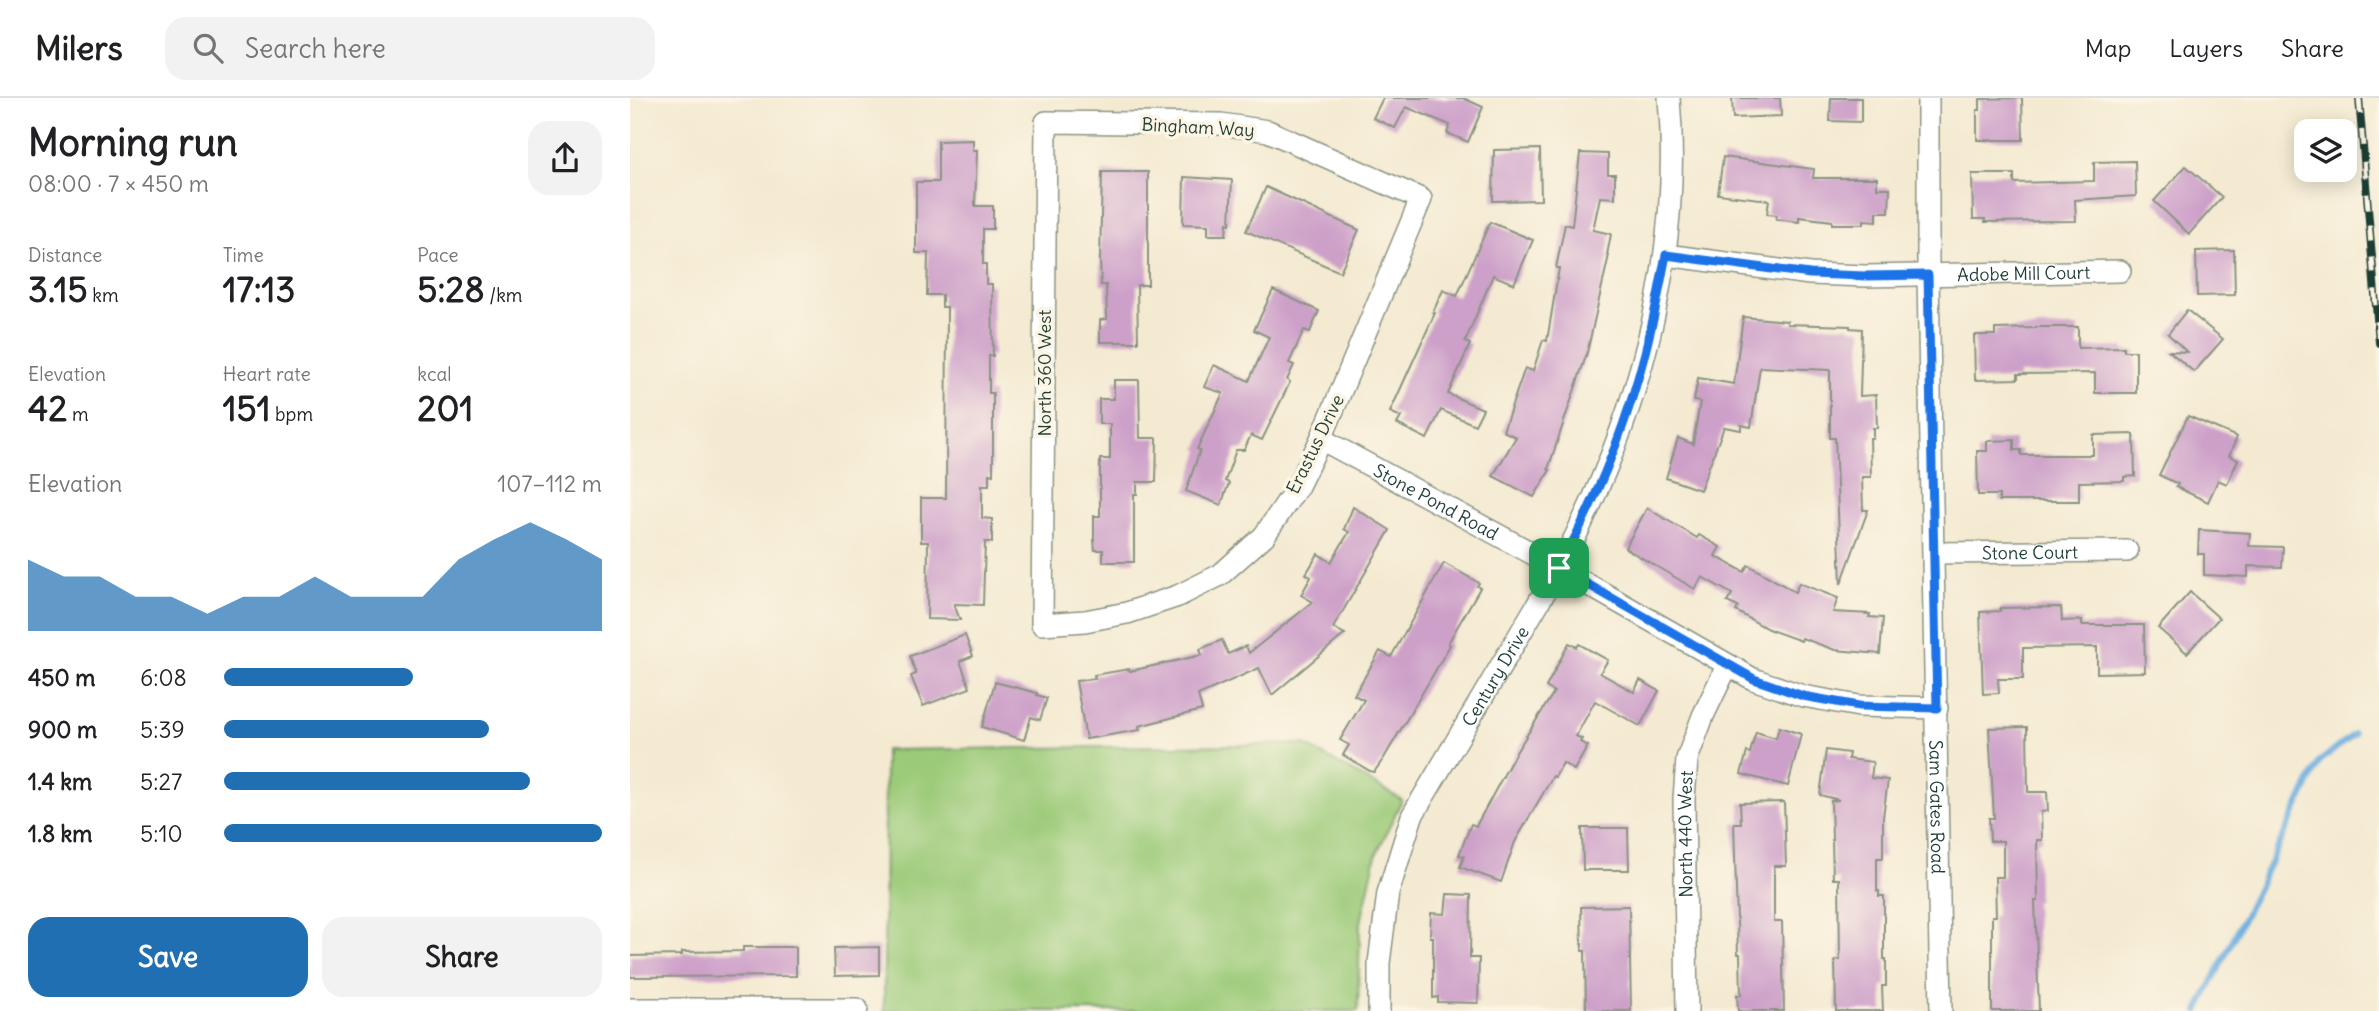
<!DOCTYPE html>
<html lang="en">
<head>
<meta charset="utf-8">
<style>
	body { margin:0; font-family:Delius,sans-serif; background:#f2f2f2; color:#202124; height:100vh; display:flex; flex-direction:column; font-size:26px; white-space:nowrap }
	* { box-sizing:border-box; margin:0 }
	p { font-size:23px; color:#757577 }
	.icon { flex:none; width:38px; height:38px; fill:none; stroke:currentColor; stroke-width:2; stroke-linecap:round; stroke-linejoin:round }
	.map { position:relative; flex:1; overflow:hidden }
	.panel { display:flex; flex-direction:column; background:#fff; width:630px }
	.panel>* { flex:none }
	.buttons { position:absolute; left:1664px; top:21px; display:grid; gap:14px }
	.buttons a { display:grid; place-items:center; width:63px; height:63px; border-radius:14px; background:#fff; box-shadow:0 4px 18px #0003; font-size:35px }
	.pin { position:absolute; display:grid; place-items:center; width:60px; height:60px; color:#fff; margin:-30px; border-radius:14px; box-shadow:0 4px 10px #0006 }
	.round { display:grid; place-items:center; flex:none; width:74px; height:74px; border-radius:21px; background:#f2f2f2 }
	.summary { display:flex; align-items:center; justify-content:space-between; height:119px; padding:0 28px }
	h1 { font-size:38px; font-weight:700; line-height:52px }
	.metrics { display:grid; grid-template-columns:repeat(3,1fr); gap:10px; height:119px; padding:7px 28px }
	.metrics div { display:grid; align-content:center }
	.metrics b { font-size:35px; font-weight:700 }
	.metrics small { font-size:19px; font-weight:400 }
	.metrics p { font-size:19px }
	.chart { height:196px; padding:14px 28px }
	.chart p { display:flex; justify-content:space-between }
	.chart svg { width:100%; height:126px; margin-top:7px; fill:#1f6fb2; opacity:.7 }
	.primary-button { display:flex; gap:14px; margin-top:auto; padding:14px 28px }
	.primary-button a { flex:1; height:80px; border-radius:21px; background:#1f6fb2; color:#fff; font-size:28px; font-weight:700; line-height:80px; text-align:center }
	.primary-button a+a { background:#f2f2f2; color:#202124 }
	ul { padding:0 28px; list-style:none; font-size:23px }
	li { display:grid; grid-template-columns:112px 84px 1fr; align-items:center; height:52px }
	li i { height:18px; border-radius:9px; background:#1f6fb2 }
	header { display:flex; align-items:center; gap:42px; box-sizing:border-box; height:98px; padding:0 35px; background:#fff; border-bottom:2px solid #e0e0e0 }
	header strong { font-size:33px }
	nav { display:flex; gap:38px; margin-inline-start:auto; font-size:24px }
	.search { width:490px; height:63px; background:#f2f2f2; display:flex; align-items:center; gap:18px; box-sizing:border-box; padding:0 24px; border-radius:21px; color:#757577; font-size:26px }
	main { display:flex; flex:1; min-height:0 }
	.map>svg:first-child { display:block }
</style>
</head>
<body>
<header>
<strong>Milers</strong>
<div class="search"><svg class="icon" aria-label="search" viewBox="0 0 24 24"><circle cx="10" cy="10" r="6"/><path d="M15 15l6 6"/></svg>Search here</div>
<nav><a>Map</a><a>Layers</a><a>Share</a></nav>
</header>
<main>
<section class="panel">
<div class="summary"><div><h1>Morning run</h1><p>08:00 · 7 × 450 m</p></div><a class="round"><svg class="icon" aria-label="share" viewBox="0 0 24 24"><path d="M12 15V3M7 8l5-5 5 5M5 13v7h14v-7"/></svg></a></div>
<div class="metrics">
<div><p>Distance</p><b>3.15<small> km</small></b></div>
<div><p>Time</p><b>17:13</b></div>
<div><p>Pace</p><b>5:28<small> /km</small></b></div>
</div>
<div class="metrics">
<div><p>Elevation</p><b>42<small> m</small></b></div>
<div><p>Heart rate</p><b>151<small> bpm</small></b></div>
<div><p>kcal</p><b>201</b></div>
</div>
<div class="chart"><p><span>Elevation</span>107–112 m</p>
<svg viewBox="0 0 160 44" preserveAspectRatio="none"><path d="M0 44V19L10 25L20 25L30 32L40 32L50 38L60 32L70 32L80 25L90 32L100 32L110 32L120 19L130 12L140 6L150 12L160 19V44z"/></svg>
</div>
<ul>
<li><b>450 m</b>6:08<i style="width:50%"></i></li>
<li><b>900 m</b>5:39<i style="width:70%"></i></li>
<li><b>1.4 km</b>5:27<i style="width:81%"></i></li>
<li><b>1.8 km</b>5:10<i style="width:100%"></i></li>
</ul>
<div class="primary-button"><a>Save</a><a>Share</a></div>
</section>
<div class="map">
<svg width="1749" height="913" viewBox="0 0 1749 913">
	<rect width="100%" height="100%" fill="#fcf5e5"/>
	<filter id="ink" filterUnits="userSpaceOnUse"><feTurbulence type="fractalNoise" baseFrequency=".0143" numOctaves="2"/><feDisplacementMap in="SourceGraphic" scale="14" xChannelSelector="R" yChannelSelector="G"/><feConvolveMatrix kernelMatrix="1 2 1 2 8 2 1 2 1" color-interpolation-filters="sRGB"/></filter>
	<filter id="wash" filterUnits="userSpaceOnUse"><feTurbulence type="fractalNoise" baseFrequency=".00686" numOctaves="4" result="noise"/><feDisplacementMap in="SourceGraphic" scale="28" xChannelSelector="R" yChannelSelector="G"/><feGaussianBlur stdDeviation="1.57" result="paint"/><feColorMatrix in="noise" values="0 0 0 0 0 0 0 0 0 0 0 0 0 0 0 0 0 1.4 0 .05"/><feComposite in="paint" operator="in"/></filter>
	<g filter="url(#wash)">
		<rect width="100%" height="100%" fill="#f4ead2"/>
		<path fill="#9bca78" stroke="#5d8456" stroke-width="2" d="M 674,646 L 772,702 L 746,757 L 730,829 L 728,913 L 254,913 L 255,652 Z"/>
		<g fill="none" stroke-linecap="round" stroke-linejoin="round">
			<path stroke="#6aaddf" stroke-width="6" d="M 1568,913 L 1690,663 L 1724,636"/>
		</g>
		<g id="blocks">
			<g fill="#cda0c9">
				<path d="M 753,0 L 833,0 L 853,9 L 838,44 L 817,35 L 820,27 L 776,9 L 765,30 L 743,20 Z"/>
				<path d="M 1102,0 L 1150,0 L 1151,18 L 1103,20 Z"/>
				<path d="M 1201,0 L 1231,0 L 1231,24 L 1200,23 Z"/>
				<path d="M 1392,0 L 1393,42 L 1347,42 L 1347,12 L 1350,12 L 1350,1 Z"/>
				<path d="M 343,42 L 343,52 L 347,52 L 345,108 L 363,108 L 363,131 L 353,131 L 353,166 L 356,166 L 356,186 L 362,186 L 363,258 L 359,258 L 359,295 L 363,295 L 363,377 L 359,376 L 359,387 L 352,387 L 352,420 L 362,421 L 362,444 L 355,444 L 353,507 L 324,506 L 330,522 L 297,521 L 298,444 L 291,444 L 291,400 L 316,400 L 317,209 L 312,209 L 312,197 L 297,197 L 298,155 L 286,155 L 286,84 L 308,84 L 308,43 Z"/>
				<path d="M 910,51 L 911,102 L 863,103 L 864,52 Z"/>
				<path d="M 950,55 L 978,56 L 978,76 L 985,76 L 985,100 L 970,99 L 963,132 L 981,136 L 977,157 L 979,157 L 957,255 L 918,371 L 920,372 L 904,399 L 863,378 L 886,339 L 873,333 L 895,270 L 903,273 L 913,242 L 917,243 L 929,170 L 926,170 L 935,126 L 942,128 Z"/>
				<path d="M 1093,59 L 1184,71 L 1183,80 L 1247,80 L 1247,90 L 1260,90 L 1259,114 L 1247,114 L 1247,123 L 1234,122 L 1234,126 L 1202,126 L 1202,123 L 1169,119 L 1169,124 L 1146,121 L 1147,117 L 1137,116 L 1139,102 L 1088,96 Z"/>
				<path d="M 1505,63 L 1506,98 L 1445,102 L 1446,123 L 1355,124 L 1355,121 L 1343,121 L 1342,76 L 1384,76 L 1384,85 L 1464,83 L 1464,64 Z"/>
				<path d="M 1556,68 L 1592,99 L 1559,136 L 1524,103 Z"/>
				<path d="M 472,74 L 518,74 L 518,187 L 507,187 L 508,244 L 470,244 L 470,222 L 477,221 L 476,187 L 471,187 L 470,162 Z"/>
				<path d="M 554,79 L 602,82 L 600,126 L 597,125 L 596,137 L 578,137 L 578,127 L 553,126 Z"/>
				<path d="M 636,89 L 729,132 L 710,174 L 616,133 Z"/>
				<path d="M 860,124 L 903,142 L 884,186 L 863,177 L 835,244 L 840,246 L 818,296 L 853,311 L 845,327 L 811,312 L 797,341 L 767,326 L 771,319 L 760,314 L 805,215 L 803,214 L 813,192 L 827,198 Z"/>
				<path d="M 1604,152 L 1605,197 L 1567,198 L 1566,153 Z"/>
				<path d="M 643,192 L 689,213 L 680,234 L 674,232 L 659,265 L 664,267 L 657,282 L 660,284 L 632,342 L 621,337 L 614,352 L 606,352 L 595,383 L 599,385 L 591,407 L 556,393 L 570,352 L 567,351 L 593,295 L 574,289 L 584,267 L 619,283 L 639,239 L 624,232 Z"/>
				<path d="M 1557,212 L 1593,241 L 1564,274 L 1539,253 L 1557,254 L 1538,236 Z"/>
				<path d="M 1113,219 L 1157,223 L 1157,226 L 1220,228 L 1220,230 L 1232,231 L 1230,298 L 1246,297 L 1247,330 L 1243,330 L 1243,340 L 1240,340 L 1241,379 L 1232,379 L 1233,412 L 1238,412 L 1211,486 L 1205,340 L 1200,340 L 1200,272 L 1130,269 L 1121,329 L 1111,327 L 1111,332 L 1094,329 L 1070,392 L 1036,380 L 1048,340 L 1063,346 L 1070,304 L 1064,303 L 1068,280 L 1104,286 Z"/>
				<path d="M 1406,229 L 1448,229 L 1448,250 L 1494,249 L 1494,253 L 1506,253 L 1506,295 L 1465,295 L 1465,275 L 1388,276 L 1388,281 L 1345,282 L 1344,237 L 1365,237 L 1365,231 L 1406,230 Z"/>
				<path d="M 484,282 L 509,282 L 510,340 L 527,340 L 526,384 L 507,384 L 507,396 L 504,396 L 504,464 L 473,464 L 473,452 L 465,452 L 464,442 L 464,418 L 470,418 L 470,361 L 480,361 L 480,326 L 469,326 L 469,301 L 484,301 Z"/>
				<path d="M 1558,318 L 1607,339 L 1599,358 L 1608,362 L 1597,386 L 1588,382 L 1578,404 L 1546,389 L 1548,386 L 1529,377 Z"/>
				<path d="M 1504,336 L 1505,378 L 1494,379 L 1494,383 L 1449,384 L 1449,403 L 1369,403 L 1369,397 L 1348,397 L 1347,353 L 1357,353 L 1357,343 L 1384,342 L 1384,352 L 1391,352 L 1391,357 L 1463,357 L 1463,337 Z"/>
				<path d="M 723,409 L 760,432 L 703,530 L 715,536 L 642,597 L 629,570 L 568,597 L 572,612 L 509,628 L 510,632 L 456,641 L 446,583 L 465,581 L 464,577 L 499,571 L 500,573 L 572,557 L 570,551 L 592,542 L 598,556 L 616,548 L 619,555 L 683,504 L 671,497 L 681,479 L 676,476 L 688,456 L 701,464 L 719,434 L 714,431 Z"/>
				<path d="M 1017,410 L 1067,440 L 1069,437 L 1090,449 L 1085,458 L 1114,474 L 1118,467 L 1165,494 L 1169,485 L 1208,500 L 1203,514 L 1240,516 L 1239,519 L 1253,520 L 1250,556 L 1205,552 L 1172,540 L 1171,543 L 1138,531 L 1106,513 L 1108,509 L 1097,504 L 1102,496 L 1072,479 L 1065,491 L 995,450 Z"/>
				<path d="M 1569,432 L 1620,435 L 1619,448 L 1653,449 L 1652,469 L 1618,468 L 1618,479 L 1574,477 L 1574,456 L 1568,456 Z"/>
				<path d="M 814,465 L 849,485 L 847,488 L 850,490 L 818,545 L 820,547 L 804,575 L 754,660 L 744,674 L 740,673 L 713,657 L 719,647 L 710,642 L 734,602 L 724,597 L 750,553 L 761,559 Z"/>
				<path d="M 1560,494 L 1589,520 L 1557,555 L 1528,530 Z"/>
				<path d="M 1431,509 L 1432,523 L 1452,522 L 1452,527 L 1514,527 L 1515,574 L 1467,575 L 1467,549 L 1393,550 L 1393,581 L 1368,581 L 1369,595 L 1353,596 L 1350,514 L 1370,513 L 1370,510 Z"/>
				<path d="M 335,537 L 343,558 L 330,563 L 340,590 L 293,608 L 281,578 L 286,576 L 280,558 Z"/>
				<path d="M 939,545 L 947,549 L 949,546 L 978,562 L 970,575 L 1004,594 L 1010,582 L 1029,593 L 1010,628 L 965,603 L 946,638 L 952,641 L 950,644 L 958,648 L 944,672 L 933,665 L 925,679 L 923,678 L 885,744 L 871,784 L 830,769 L 834,758 L 829,757 L 841,726 L 846,728 L 885,656 L 924,594 L 916,589 Z"/>
				<path d="M 365,584 L 407,595 L 407,597 L 417,600 L 410,622 L 401,619 L 394,642 L 352,629 Z"/>
				<path d="M 1149,629 L 1171,636 L 1158,688 L 1111,676 L 1117,654 L 1120,655 L 1126,634 L 1146,640 Z"/>
				<path d="M 1397,629 L 1398,694 L 1417,694 L 1418,713 L 1411,714 L 1412,742 L 1407,742 L 1408,803 L 1405,803 L 1409,913 L 1362,913 L 1362,818 L 1366,818 L 1365,779 L 1373,779 L 1373,743 L 1360,743 L 1359,720 L 1364,720 L 1359,630 Z"/>
				<path d="M 1196,652 L 1219,655 L 1218,661 L 1243,664 L 1241,680 L 1258,682 L 1253,719 L 1253,760 L 1247,760 L 1247,793 L 1249,793 L 1249,798 L 1254,798 L 1254,861 L 1256,861 L 1256,888 L 1252,888 L 1253,913 L 1206,913 L 1205,862 L 1210,862 L 1209,781 L 1203,781 L 1201,703 L 1209,702 L 1190,697 Z"/>
				<path d="M 1154,704 L 1156,768 L 1144,768 L 1144,824 L 1152,824 L 1154,913 L 1108,913 L 1107,897 L 1111,897 L 1110,856 L 1108,856 L 1104,725 L 1111,725 L 1110,705 Z"/>
				<path d="M 952,730 L 998,730 L 999,772 L 953,772 Z"/>
				<path d="M 817,796 L 841,797 L 840,860 L 849,860 L 848,905 L 808,904 L 808,899 L 803,900 L 803,839 L 800,839 L 801,815 L 815,816 Z"/>
				<path d="M 999,808 L 1001,913 L 956,913 L 955,853 L 952,853 L 951,809 Z"/>
				<path d="M 113,849 L 166,849 L 166,878 L 0,879 L 0,858 L 52,857 L 52,854 L 113,853 Z"/>
				<path d="M 249,849 L 249,877 L 205,878 L 204,850 Z"/>
			</g>
		</g>
	</g>
	<g filter="url(#ink)">
		<use href="#blocks" fill-opacity="0" stroke="#8a9483" stroke-width="2"/>
		<g fill="none" stroke-linecap="round" stroke-linejoin="round">
			<g stroke="#8a9483" stroke-width="24">
				<g id="street">
					<path id="s1" d="M 1298,0 L 1298,177 L 1311,913"/>
					<path d="M 416,24 L 591,26 L 638,33 L 791,101 L 691,341 L 668,388 L 634,438 L 590,477 L 548,498 L 497,515 L 455,523 L 412,526 Z"/>
					<path id="s2" d="M 1036,157 L 1180,176 L 1236,178 L 1490,173"/>
					<path id="s3" d="M 691,341 L 929,470 L 1123,581 L 1173,598 L 1229,608 L 1307,610"/>
					<path id="s4" d="M 1304,455 L 1497,453"/>
					<path d="M 0,911 L 227,911"/>
					<path id="s5" d="M 749,913 L 749,865 L 758,795 L 782,718 L 929,470 C 1006,327 1053,163 1039,0"/>
					<path id="s6" d="M 1057,913 L 1054,701 L 1057,661 L 1073,618 L 1097,568"/>
				</g>
			</g>
			<use href="#street" stroke="#fff" stroke-width="21"/>
			<g stroke="#1f3d34" stroke-width="8">
				<path id="rail" d="M 1729,0 L 1749,245"/>
			</g>
			<use href="#rail" stroke="#fcf5e5" stroke-width="5" stroke-dasharray="16" stroke-linecap="butt"/>
		</g>
	</g>
	<g fill="none" stroke-linecap="round" stroke-linejoin="round" filter="url(#ink)">
		<g stroke="#fff" stroke-width="14">
			<path id="route" d="M 1036,157 L 1180,176 L 1236,178 L 1298,177 L 1307,610 L 1229,608 L 1173,598 L 1124,581 L 929,470 C 970,395 1002,314 1021,230 C 1027,206 1031,181 1036,157 Z"/>
		</g>
		<use href="#route" stroke="#1a73e8" stroke-width="9"/>
	</g>
	<g text-anchor="middle" dominant-baseline="central" stroke-width="7" stroke-linejoin="round" paint-order="stroke">
		<g font-size="18" fill="#1f3d34" stroke="#fcf5e5">
			<text transform="translate(568 29) rotate(3)">Bingham Way</text>
			<text stroke="none"><textPath href="#s2" startOffset="359">Adobe Mill Court</textPath></text>
			<text transform="translate(414 275) rotate(-90)">North 360 West</text>
			<text transform="translate(685 346) rotate(-64)">Erastus Drive</text>
			<text stroke="none"><textPath href="#s3" startOffset="131">Stone Pond Road</textPath></text>
			<text stroke="none"><textPath href="#s4" startOffset="96">Stone Court</textPath></text>
			<text stroke="none"><textPath href="#s5" startOffset="362">Century Drive</textPath></text>
			<text stroke="none"><textPath href="#s1" startOffset="709">Sam Gates Road</textPath></text>
			<text stroke="none"><textPath href="#s6" startOffset="177">North 440 West</textPath></text>
		</g>
	</g>
</svg>
<div class="buttons">
<a><svg class="icon" aria-label="layers" viewBox="0 0 24 24"><path d="M12 4l9 5-9 5-9-5zM3 14l9 5 9-5"/></svg></a>
</div>
<div class="pin" style="left:929px;top:470px;background:#1e9e55"><svg class="icon" aria-label="arrive" viewBox="0 0 24 24"><path d="M6 21V4h12l-3 4 3 4H6"/></svg></div>
</div>
</main>
</body>
</html>
